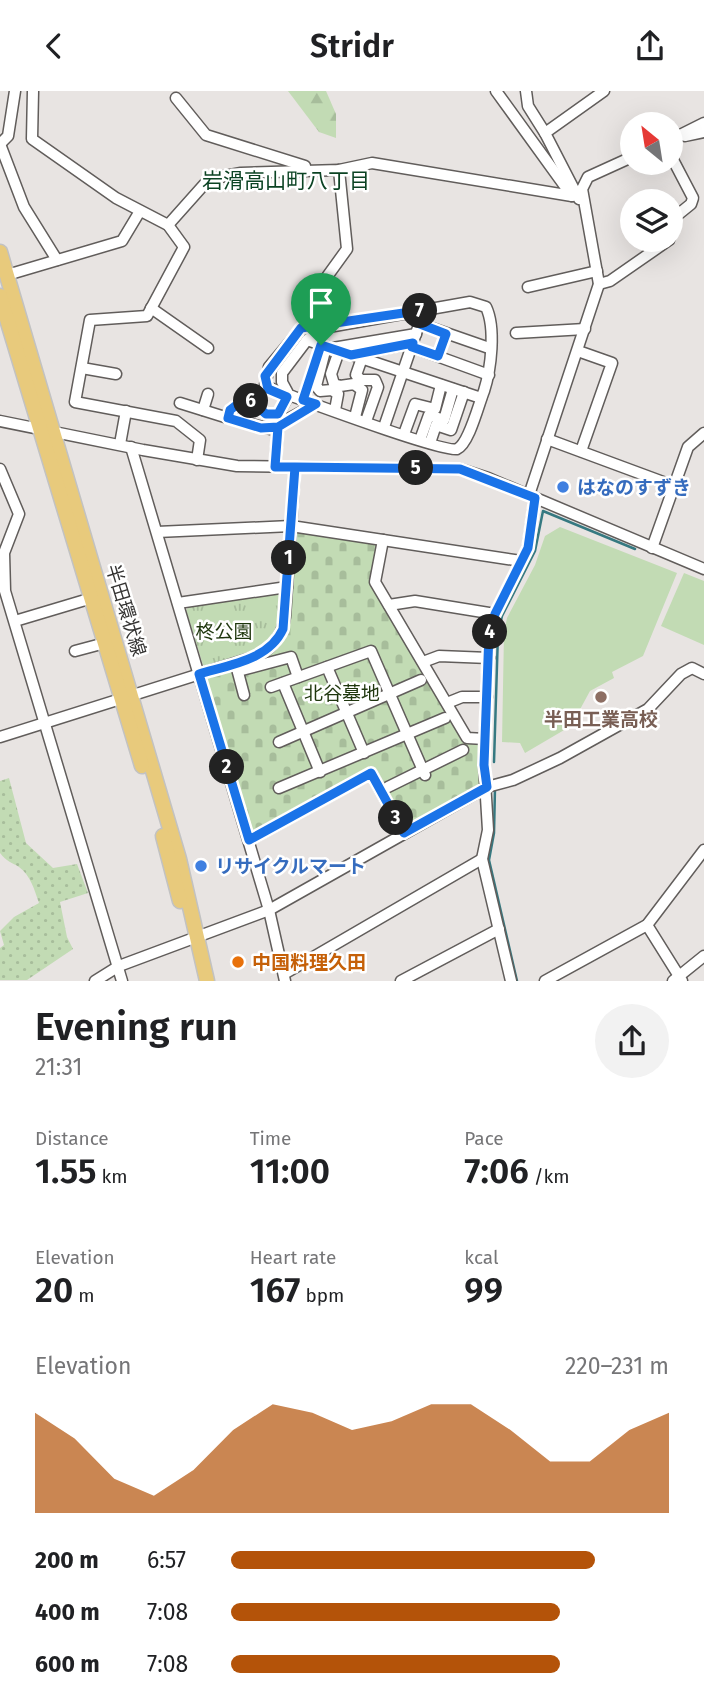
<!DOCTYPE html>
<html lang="en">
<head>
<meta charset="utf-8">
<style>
	body { margin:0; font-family:"Fira Sans","Noto Sans JP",sans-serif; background:#f2f2f2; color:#202124; height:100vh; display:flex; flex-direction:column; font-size:26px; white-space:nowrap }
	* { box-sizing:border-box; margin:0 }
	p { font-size:23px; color:#757577 }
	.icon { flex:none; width:38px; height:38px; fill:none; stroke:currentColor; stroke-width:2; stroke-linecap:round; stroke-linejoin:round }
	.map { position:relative; height:890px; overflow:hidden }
	.details { display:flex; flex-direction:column; background:#fff; flex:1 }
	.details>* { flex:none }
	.needle { width:46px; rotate:330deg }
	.buttons { position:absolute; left:620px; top:21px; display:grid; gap:14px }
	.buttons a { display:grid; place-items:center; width:63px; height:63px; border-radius:50%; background:#fff; box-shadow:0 7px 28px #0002; font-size:35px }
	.pin { position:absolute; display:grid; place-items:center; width:60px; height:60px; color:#fff; margin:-72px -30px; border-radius:50% 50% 50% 0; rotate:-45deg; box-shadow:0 0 7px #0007 }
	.pin .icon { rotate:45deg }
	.km { position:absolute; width:35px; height:35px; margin:-18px; border-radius:50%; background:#222; color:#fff; font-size:19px; line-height:35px; text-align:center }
	.round { display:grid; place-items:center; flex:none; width:74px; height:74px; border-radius:37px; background:#f2f2f2 }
	.overview { display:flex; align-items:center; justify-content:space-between; height:119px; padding:0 35px }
	h1 { font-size:38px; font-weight:600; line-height:52px }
	.stats { display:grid; grid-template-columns:repeat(3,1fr); gap:10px; height:119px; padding:7px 35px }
	.stats div { display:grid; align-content:center }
	.stats b { font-size:35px; font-weight:600 }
	.stats small { font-size:19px; font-weight:400 }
	.stats p { font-size:19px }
	.chart { height:196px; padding:14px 35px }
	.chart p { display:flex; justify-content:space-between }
	.chart svg { width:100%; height:126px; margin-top:7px; fill:#b45309; opacity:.7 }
	ul { padding:0 35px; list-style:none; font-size:23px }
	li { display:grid; grid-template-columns:112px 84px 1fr; align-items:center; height:52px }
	li i { height:18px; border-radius:9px; background:#b45309 }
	header { display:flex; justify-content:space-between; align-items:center; height:91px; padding:0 35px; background:#fff; font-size:32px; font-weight:600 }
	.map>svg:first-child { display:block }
</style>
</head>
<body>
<header><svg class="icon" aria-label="back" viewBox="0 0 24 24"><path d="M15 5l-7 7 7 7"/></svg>Stridr<svg class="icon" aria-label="share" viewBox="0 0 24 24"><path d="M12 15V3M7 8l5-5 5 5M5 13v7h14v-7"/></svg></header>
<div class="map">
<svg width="704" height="890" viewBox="0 0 704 890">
	<defs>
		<pattern id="grass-dots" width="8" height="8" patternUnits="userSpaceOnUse" patternTransform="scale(1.75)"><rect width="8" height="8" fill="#c2dbb4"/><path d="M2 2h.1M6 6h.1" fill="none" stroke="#a7bd9b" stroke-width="1.8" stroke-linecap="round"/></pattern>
		<pattern id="forest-firs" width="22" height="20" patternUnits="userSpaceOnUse" patternTransform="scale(1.75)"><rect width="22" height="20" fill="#c2dbb4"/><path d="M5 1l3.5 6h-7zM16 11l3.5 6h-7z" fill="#a7bd9b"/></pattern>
		<pattern id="cemetery-stones" width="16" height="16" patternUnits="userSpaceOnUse" patternTransform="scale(1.75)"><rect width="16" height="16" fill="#c2dbb4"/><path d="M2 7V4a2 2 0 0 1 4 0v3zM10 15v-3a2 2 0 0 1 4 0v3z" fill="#a7bd9b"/></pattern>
		<pattern id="park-tufts" width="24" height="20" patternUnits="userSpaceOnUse" patternTransform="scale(1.75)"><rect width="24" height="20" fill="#c2dbb4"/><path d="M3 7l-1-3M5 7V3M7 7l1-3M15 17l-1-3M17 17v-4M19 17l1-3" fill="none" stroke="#a7bd9b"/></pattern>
	</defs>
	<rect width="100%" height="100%" fill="#e8e4e2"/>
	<path fill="url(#grass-dots)" d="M 9,687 L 26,752 L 53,777 L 77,773 L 88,802 L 60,811 L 67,846 L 73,858 L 27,889 L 0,889 L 0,857 L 4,854 L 0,840 L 14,826 L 39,812 C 34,798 31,785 19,776 C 11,771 7,771 0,762 L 0,690 Z"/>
	<path fill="url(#forest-firs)" d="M 288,0 L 326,0 L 336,23 L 336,47 L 319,41 Z"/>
	<path fill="url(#cemetery-stones)" d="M 298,442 L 376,453 L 372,491 L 466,651 L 477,651 L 480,655 L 479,694 L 408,734 L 405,733 L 372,675 L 256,741 L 253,739 L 206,588 L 274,559 C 297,534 293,477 295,443 Z"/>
	<path fill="url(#park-tufts)" d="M 279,501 L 282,504 C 278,564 257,560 207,576 L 203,574 L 186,519 L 189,516 Z"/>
	<g fill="#c2dbb4">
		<path d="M 560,436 L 677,482 L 643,565 L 612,581 L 614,587 L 590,600 L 571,635 L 525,662 L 520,652 L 502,651 L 504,542 L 507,527 L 535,474 L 545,445 Z"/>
		<path d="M 684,482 L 704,490 L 704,554 L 661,535 Z"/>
	</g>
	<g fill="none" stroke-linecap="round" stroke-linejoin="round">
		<g stroke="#367981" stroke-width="2.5">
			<path d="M 494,671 L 498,542 L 502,525 L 535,460 L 543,420 L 635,458"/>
			<path d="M 495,697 L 494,742 L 489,769 L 517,890"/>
		</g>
		<g stroke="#615d5b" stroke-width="13">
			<g id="minor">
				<path d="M 33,0 L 32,48 L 116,107 L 168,134 L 184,156 L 147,225 L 90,229 L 75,311 L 176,330 L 200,349 L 197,369"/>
				<path d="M 496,0 L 572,105"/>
				<path d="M 526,0 L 528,15 L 545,42"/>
				<path d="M 176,7 L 206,44 L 305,75"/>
				<path d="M 685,45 L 704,41"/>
				<path d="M 670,49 L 704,32"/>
				<path d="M 0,53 L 24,116 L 57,169"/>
				<path d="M 0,53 L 8,45 L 15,0"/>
				<path d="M 670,63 L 693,107 L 691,113 L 675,126 L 674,139 L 670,146"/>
				<path d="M 579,108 L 545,42 L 604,0"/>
				<path d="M 168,134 L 209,88 L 241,82 L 339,79 L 372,72 L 572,105"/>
				<path d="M 7,184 L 122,150 L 140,120"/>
				<path d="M 599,193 L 610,190 L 669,149"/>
				<path d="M 528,196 L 597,180"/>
				<path d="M 470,211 L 486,216 C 496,237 491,278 484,300 C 479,312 469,353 457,358 C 445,362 311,312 289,304 L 282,291 L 282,282 L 307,249 L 323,237 Z"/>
				<path d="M 308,212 L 347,158 L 339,79"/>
				<path d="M 151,217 L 208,257"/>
				<path d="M 420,233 L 489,257"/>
				<path d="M 516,242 L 585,238"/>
				<path d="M 307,249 L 481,307"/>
				<path d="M 326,256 L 316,295 L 320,300 L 332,299 L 338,303 L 335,319"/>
				<path d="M 412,256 L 489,284"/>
				<path d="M 333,257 L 416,243"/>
				<path d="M 339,260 L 331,283 L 334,293 L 340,295 L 354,293 L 362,299 L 355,326"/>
				<path d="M 578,260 L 612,272 L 581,360"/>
				<path d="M 354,263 L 413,252"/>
				<path d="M 362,267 L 356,284 L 361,289 L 375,289 L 378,296 L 366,330"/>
				<path d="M 82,277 L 116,283"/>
				<path d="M 289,304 L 278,323 L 266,323 L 253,312 L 243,309 L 230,319 L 228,327 L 270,338 L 316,313"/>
				<path d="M 287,306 L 265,294 L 269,276 L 301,238 L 322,237"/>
				<path d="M 303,309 L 313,279"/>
				<path d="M 180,312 L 228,327"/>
				<path d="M 203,319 L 208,303"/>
				<path d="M 0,330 L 143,359 L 237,375 L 460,378 L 488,387 L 704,478"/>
				<path d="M 384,336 L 424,219"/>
				<path d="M 404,343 L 415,313 L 435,318 L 441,294"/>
				<path d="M 547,348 L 674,395"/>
				<path d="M 420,349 L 429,324 L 444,329 L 453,298"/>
				<path d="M 430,352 L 436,334 L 451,339 L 464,301"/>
				<path d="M 120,353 L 126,320"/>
				<path d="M 131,356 L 269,819 L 285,890"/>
				<path d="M 275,376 L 278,336"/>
				<path d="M 0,378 L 19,423 L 4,462 L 5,500 L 122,890"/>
				<path d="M 529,404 L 599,193 L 582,98 L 588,86 L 632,66"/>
				<path d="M 157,441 L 291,435 L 521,470"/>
				<path d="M 383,449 L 375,491 L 467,647 L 485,648"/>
				<path d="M 652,457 L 688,356 L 704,342"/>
				<path d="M 178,512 L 287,496"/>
				<path d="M 389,514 L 415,510 L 495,523"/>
				<path d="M 15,530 L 92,507"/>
				<path d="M 75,560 L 105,552"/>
				<path d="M 423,571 L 439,565 L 489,567"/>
				<path d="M 236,574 L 244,604"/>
				<path d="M 327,576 L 364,662"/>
				<path d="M 238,580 L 291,566 L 298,586"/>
				<path d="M 283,592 L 320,681"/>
				<path d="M 271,596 L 371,560 L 425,684"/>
				<path d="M 447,612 L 462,606 L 487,606"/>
				<path d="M 0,646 L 260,564 C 275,554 282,544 285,526 L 295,376"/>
				<path d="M 279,651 L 421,589"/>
				<path d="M 388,696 L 463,659"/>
				<path d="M 279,697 L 445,627"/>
				<path d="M 249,749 L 371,682 L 404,742"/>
				<path d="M 647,834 L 682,890"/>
				<path d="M 284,883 L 482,768"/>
				<path d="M 95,890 L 119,875 L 269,819 L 487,696 L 513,689 L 560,667 L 648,618 L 681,583 L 692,577 L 704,583"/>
				<path d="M 401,890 L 499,838"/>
				<path d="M 511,890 L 482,768 L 488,739 L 484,674 L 489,542 L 495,523 L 528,457 L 535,407"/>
				<path d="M 545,890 L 647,834 L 704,759"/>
				<path d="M 673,890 L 704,865"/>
			</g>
		</g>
		<g stroke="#c2c2c2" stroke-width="17">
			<g id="major">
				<path d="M 0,161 L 179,768 L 207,890"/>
				<path d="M 0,205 L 142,675"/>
				<path d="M 163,745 L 180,810"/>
			</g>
		</g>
		<use href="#minor" stroke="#fff" stroke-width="10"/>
		<use href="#major" stroke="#e8ca7c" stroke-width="14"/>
	</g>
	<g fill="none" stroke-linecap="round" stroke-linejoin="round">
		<g stroke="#fff" stroke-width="14">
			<path id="route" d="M 321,254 L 303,309 L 316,313 L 278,336 L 275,376 L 295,376 L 283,538 C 269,569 229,574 199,583 L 249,749 L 371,682 L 404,742 L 487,696 L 484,674 L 489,542 L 495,523 L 528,457 L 535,407 L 460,378 L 295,376 L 275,376 L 278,336 L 261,337 L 228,327 L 230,319 L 243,309 L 253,312 L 266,323 L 278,323 L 287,306 L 268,298 L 265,285 L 301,237 L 424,219 L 420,233 L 446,243 L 438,265 L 412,256 L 413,252 L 351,264 L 321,254"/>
		</g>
		<use href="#route" stroke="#1a73e8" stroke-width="9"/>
	</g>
	<g fill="#3f7fe0" stroke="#fff" stroke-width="2.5">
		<circle cx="563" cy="396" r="7"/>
		<circle cx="201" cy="775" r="7"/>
	</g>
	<circle fill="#8d6e63" stroke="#fff" stroke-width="2.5" cx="601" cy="606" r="7"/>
	<circle fill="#e8710a" stroke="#fff" stroke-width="2.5" cx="238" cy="871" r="7"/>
	<g text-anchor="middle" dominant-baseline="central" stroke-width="5" stroke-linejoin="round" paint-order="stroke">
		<g font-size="19" font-weight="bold" fill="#366cbe" stroke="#fff" text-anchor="start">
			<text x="577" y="396">はなのすずき</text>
			<text x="215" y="775">リサイクルマート</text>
		</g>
		<g font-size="19" fill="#353433" stroke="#fff">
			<text transform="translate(126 519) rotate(73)">半田環状線</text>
		</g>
		<g font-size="19" fill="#1f370e" stroke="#fff">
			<text x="224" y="540">柊公園</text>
			<text x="342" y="602">北谷墓地</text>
		</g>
		<g font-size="19" font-weight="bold" fill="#785e54" stroke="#fff">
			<text x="601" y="628">半田工業高校</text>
		</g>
		<g font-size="19" font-weight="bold" fill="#c56008" stroke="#fff" text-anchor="start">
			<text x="252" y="871">中国料理久田</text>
		</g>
		<g font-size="21" fill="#0b4323" stroke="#fff">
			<text x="286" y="90">岩滑高山町八丁目</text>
		</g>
	</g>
</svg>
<div class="buttons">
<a><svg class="needle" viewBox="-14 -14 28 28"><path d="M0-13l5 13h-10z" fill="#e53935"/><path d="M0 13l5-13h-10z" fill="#757577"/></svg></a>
<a><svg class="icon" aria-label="layers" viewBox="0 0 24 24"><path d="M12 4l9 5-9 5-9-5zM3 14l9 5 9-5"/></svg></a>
</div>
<div class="pin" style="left:321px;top:254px;background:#1e9e55"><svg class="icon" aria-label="arrive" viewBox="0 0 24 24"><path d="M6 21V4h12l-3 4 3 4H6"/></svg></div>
<b class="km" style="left:289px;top:467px">1</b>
<b class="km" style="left:227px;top:676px">2</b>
<b class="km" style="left:396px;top:727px">3</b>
<b class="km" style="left:490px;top:541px">4</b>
<b class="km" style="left:416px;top:377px">5</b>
<b class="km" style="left:251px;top:310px">6</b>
<b class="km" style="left:420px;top:220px">7</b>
</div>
<section class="details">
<div class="overview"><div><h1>Evening run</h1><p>21:31</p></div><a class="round"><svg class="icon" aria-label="share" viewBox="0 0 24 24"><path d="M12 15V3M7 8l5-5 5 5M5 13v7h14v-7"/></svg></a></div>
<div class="stats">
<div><p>Distance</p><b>1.55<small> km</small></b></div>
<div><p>Time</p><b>11:00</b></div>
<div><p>Pace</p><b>7:06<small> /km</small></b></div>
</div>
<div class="stats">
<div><p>Elevation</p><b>20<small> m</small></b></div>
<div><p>Heart rate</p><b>167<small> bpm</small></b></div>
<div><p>kcal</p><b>99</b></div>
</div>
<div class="chart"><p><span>Elevation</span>220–231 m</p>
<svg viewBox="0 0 160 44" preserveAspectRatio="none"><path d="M0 44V9L10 18L20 32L30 38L40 29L50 15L60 6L70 9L80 15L90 12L100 6L110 6L120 15L130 26L140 26L150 15L160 9V44z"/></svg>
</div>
<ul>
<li><b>200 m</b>6:57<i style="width:83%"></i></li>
<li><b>400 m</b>7:08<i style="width:75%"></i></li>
<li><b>600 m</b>7:08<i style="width:75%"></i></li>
</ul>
</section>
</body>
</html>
